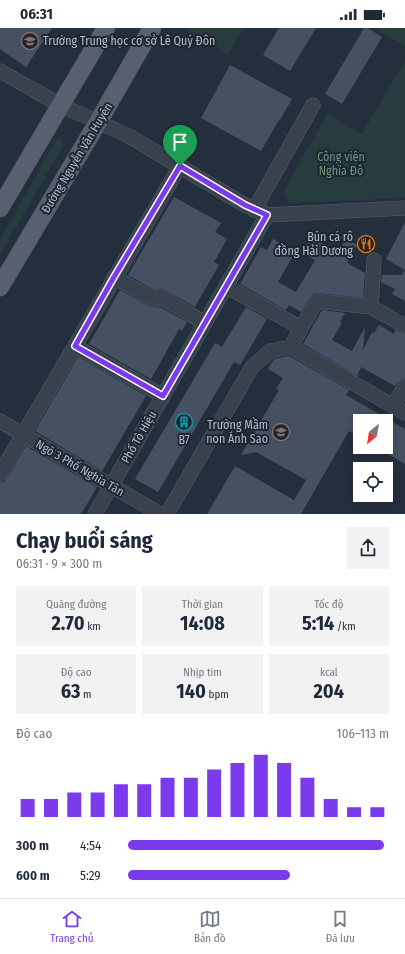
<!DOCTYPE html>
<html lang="vi">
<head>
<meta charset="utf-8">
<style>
	body { margin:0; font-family:"Fira Sans Condensed",sans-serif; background:#f2f2f3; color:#1f2937; height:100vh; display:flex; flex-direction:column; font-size:15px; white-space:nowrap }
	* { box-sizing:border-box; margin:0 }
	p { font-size:13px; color:#747a83 }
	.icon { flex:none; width:22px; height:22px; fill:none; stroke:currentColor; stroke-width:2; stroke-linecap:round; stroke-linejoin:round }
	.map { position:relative; height:486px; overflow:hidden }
	.sheet { display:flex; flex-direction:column; background:#fff; flex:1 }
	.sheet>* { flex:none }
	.needle { width:26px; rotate:210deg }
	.buttons { position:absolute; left:353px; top:386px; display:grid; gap:8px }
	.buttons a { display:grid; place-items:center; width:40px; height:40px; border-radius:0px; background:#fff; box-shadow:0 2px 10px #0003; font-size:20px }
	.pin { position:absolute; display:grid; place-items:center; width:34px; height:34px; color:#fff; margin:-41px -17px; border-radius:50% 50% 50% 0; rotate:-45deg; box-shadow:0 0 4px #0007 }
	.pin .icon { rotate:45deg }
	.round { display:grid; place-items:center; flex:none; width:42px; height:42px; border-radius:0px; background:#f2f2f3 }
	.head { display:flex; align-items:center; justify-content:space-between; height:68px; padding:0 16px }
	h1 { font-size:22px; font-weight:700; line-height:30px }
	.metrics { display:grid; grid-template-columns:repeat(3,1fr); gap:6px; height:68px; padding:4px 16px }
	.metrics div { display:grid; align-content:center; border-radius:0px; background:#f2f2f3; text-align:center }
	.metrics b { font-size:20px; font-weight:700 }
	.metrics small { font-size:11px; font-weight:400 }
	.metrics p { font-size:11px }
	.chart { height:112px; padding:8px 16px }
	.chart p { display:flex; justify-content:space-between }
	.chart svg { width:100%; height:72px; margin-top:4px; stroke:#7c3aed; stroke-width:6 }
	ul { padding:0 16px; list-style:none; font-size:13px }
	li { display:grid; grid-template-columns:64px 48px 1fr; align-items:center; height:30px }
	li i { height:10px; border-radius:5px; background:#7c3aed }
	.status { display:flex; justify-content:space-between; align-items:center; height:28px; padding:0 20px; background:#fff; direction:ltr }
	.status svg { height:11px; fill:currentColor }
	.tabs { display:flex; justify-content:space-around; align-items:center; height:56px; border-top:1px solid #e0e1e3; background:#fff; font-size:11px; color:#747a83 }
	.tabs a { display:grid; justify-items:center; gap:2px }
	.tabs .selected { color:#7c3aed }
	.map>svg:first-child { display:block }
</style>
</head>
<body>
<div class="status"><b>06:31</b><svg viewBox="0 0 49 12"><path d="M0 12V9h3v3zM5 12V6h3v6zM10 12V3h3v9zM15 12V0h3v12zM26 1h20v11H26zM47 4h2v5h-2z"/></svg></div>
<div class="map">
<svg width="405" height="486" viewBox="0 0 405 486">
	<rect width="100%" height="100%" fill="#242f3e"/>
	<g fill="#263c3f">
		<path d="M 188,0 L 244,0 L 228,27 L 187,3 Z"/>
		<path d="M 374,0 L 405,0 L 405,18 Z"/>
		<path d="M 405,33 L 405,170 L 288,175 L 284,163 L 327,86 L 362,106 Z"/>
		<path d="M 59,111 L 63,114 L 63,118 L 0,227 L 0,212 L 56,112 Z"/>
	</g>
	<g fill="#455162">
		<path d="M 0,0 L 52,0 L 26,39 L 0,21 Z"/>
		<path d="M 279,0 L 316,0 L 290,43 L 263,27 Z"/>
		<path d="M 364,0 L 368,0 L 382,9 L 342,76 L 325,66 Z"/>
		<path d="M 230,37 L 292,71 L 280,92 L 279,92 L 261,123 L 201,90 Z"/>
		<path d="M 174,169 L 221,195 L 215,204 L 227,211 L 214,234 L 219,237 L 195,279 L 163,261 L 159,260 L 154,262 L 128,247 Z"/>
		<path d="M 405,194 L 405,273 L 392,266 L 395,261 L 381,254 L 382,247 L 402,247 L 405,242 L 386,231 Z"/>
		<path d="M 311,209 L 338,225 L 346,211 L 357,217 L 347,235 L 365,245 L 363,270 L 318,265 L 314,265 L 310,269 L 301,284 L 289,277 L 286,282 L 240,256 L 261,219 L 267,222 L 273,211 L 296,223 L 278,254 L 296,264 L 315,232 L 302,224 Z"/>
		<path d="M 120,262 L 151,279 L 156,280 L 160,279 L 187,294 L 182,303 L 179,301 L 151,351 L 89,316 Z"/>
		<path d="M 246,279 L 267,291 L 240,337 L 234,334 L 158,464 L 135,451 L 215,315 L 222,319 Z"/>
		<path d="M 322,282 L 345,285 L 340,294 L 342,295 L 332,312 L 352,323 L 365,299 L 363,322 L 372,304 L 374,305 L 379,297 L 394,306 L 395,302 L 405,306 L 405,350 L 401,351 L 395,358 L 361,339 L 357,348 L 303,316 Z"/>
		<path d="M 289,328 L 349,362 L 346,367 L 405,401 L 405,436 L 386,425 L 386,393 L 360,393 L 360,410 L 349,403 L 301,486 L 207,486 L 235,438 L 294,472 L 306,452 L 256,424 L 241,427 L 279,362 L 276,361 L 283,350 L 268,341 L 274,331 Z"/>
		<path d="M 78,329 L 146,368 L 102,443 L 35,403 Z"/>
		<path d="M 26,418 L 97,459 L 81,486 L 0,486 L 0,454 L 4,454 L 7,450 Z"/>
	</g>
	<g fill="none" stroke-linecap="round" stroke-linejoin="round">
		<g stroke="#565f6c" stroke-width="15">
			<g id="minor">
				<path d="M 0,43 L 60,77 L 127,107 L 245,177 L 267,187 L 405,180"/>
				<path d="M 254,182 L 313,77"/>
				<path d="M 114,249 L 155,272 L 159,268 L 205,295"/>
				<path d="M 226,258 L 301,300 L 317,273 L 371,279 L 405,298"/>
				<path d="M 371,279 L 374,232"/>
				<path d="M 301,300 L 291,319 L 405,385"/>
				<path d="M 75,318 L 163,368"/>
				<path d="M 393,378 L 405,358"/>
				<path d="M 0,393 L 160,486"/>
				<path d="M 0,446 L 180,138"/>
				<path d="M 95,486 L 267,187"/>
				<path d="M 167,486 L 252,339 L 270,323 L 291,319"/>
			</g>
		</g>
		<g stroke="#414a57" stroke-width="19">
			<g id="major">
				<path d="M 0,180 L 106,0"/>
				<path d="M 0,259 L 98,94 L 152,0"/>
			</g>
		</g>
		<use href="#minor" stroke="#38414e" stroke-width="14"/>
		<use href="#major" stroke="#56606e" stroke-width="18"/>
	</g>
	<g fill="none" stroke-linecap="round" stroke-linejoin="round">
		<g stroke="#fff" stroke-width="8">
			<path id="route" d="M 180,138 L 245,177 L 267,187 L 163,368 L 75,318 L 114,249 Z"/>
		</g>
		<use href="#route" stroke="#7c3aed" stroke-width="5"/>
	</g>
	<defs>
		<g id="school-ring" transform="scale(0.9)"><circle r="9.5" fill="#1d2633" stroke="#8d6e63" stroke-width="1.5"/><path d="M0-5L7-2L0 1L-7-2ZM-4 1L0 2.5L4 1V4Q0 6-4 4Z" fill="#8d6e63"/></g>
		<g id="restaurant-ring" transform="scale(0.9)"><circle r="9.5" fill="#1d2633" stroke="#e8710a" stroke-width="1.5"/><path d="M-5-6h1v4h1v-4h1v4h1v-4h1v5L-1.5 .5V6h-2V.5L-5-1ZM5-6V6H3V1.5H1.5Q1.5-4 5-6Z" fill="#e8710a"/></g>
		<g id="building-ring" transform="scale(0.9)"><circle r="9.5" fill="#1d2633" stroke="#0f9aa8" stroke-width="1.5"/><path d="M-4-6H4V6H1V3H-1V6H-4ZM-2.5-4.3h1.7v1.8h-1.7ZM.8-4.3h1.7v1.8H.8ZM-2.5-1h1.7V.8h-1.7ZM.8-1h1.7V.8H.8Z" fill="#0f9aa8"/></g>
	</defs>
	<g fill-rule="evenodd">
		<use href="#school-ring" x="30" y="13"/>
		<use href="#restaurant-ring" x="366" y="216"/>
		<use href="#building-ring" x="184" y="394"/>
		<use href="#school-ring" x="281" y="404"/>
	</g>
	<g text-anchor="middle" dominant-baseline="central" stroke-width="4" stroke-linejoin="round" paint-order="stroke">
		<g font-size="12" fill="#b4bcc9" stroke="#1d2633" text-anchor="end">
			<text x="43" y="13" text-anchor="start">Trường Trung học cơ sở Lê Quý Đôn</text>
			<text x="353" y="209">Bún cá rô<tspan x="353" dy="14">đồng Hải Dương</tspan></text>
			<text x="268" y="397">Trường Mầm<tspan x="268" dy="14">non Ánh Sao</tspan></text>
			<text x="184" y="412" text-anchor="middle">B7</text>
		</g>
		<g font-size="12" fill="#6b9a76" stroke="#1d2633">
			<text x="341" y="129">Công viên<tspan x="341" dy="14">Nghĩa Đô</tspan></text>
		</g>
		<g font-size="12" fill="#b4bcc9" stroke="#1d2633">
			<text transform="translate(77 130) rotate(-59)">Đường Nguyễn Văn Huyên</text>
			<text transform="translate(139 409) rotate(-60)">Phố Tô Hiệu</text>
			<text transform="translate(80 440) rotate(30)">Ngõ 3 Phố Nghĩa Tân</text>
		</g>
	</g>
</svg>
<div class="buttons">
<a><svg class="needle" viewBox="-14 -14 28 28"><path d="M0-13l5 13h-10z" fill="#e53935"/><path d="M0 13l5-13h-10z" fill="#747a83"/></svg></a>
<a><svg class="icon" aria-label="locate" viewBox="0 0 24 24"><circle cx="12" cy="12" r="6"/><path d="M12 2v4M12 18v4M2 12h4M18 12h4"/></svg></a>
</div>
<div class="pin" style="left:180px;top:138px;background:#1e9e55"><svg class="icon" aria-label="arrive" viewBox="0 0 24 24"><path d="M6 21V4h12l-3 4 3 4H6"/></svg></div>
</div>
<section class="sheet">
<div class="head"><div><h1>Chạy buổi sáng</h1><p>06:31 · 9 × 300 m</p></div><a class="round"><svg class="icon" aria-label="share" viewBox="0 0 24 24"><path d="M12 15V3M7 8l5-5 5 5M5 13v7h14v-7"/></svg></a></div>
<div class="metrics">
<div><p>Quãng đường</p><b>2.70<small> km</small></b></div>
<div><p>Thời gian</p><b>14:08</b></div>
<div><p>Tốc độ</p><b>5:14<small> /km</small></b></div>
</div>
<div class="metrics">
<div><p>Độ cao</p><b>63<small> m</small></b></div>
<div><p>Nhịp tim</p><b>140<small> bpm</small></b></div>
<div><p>kcal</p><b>204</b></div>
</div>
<div class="chart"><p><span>Độ cao</span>106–113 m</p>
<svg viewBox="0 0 160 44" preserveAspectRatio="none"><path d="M5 44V33M15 44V33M25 44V29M35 44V29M45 44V24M55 44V24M65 44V20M75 44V20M85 44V15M95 44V11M105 44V6M115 44V11M125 44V20M135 44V33M145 44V38M155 44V38"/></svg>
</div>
<ul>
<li><b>300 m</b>4:54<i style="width:98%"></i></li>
<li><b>600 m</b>5:29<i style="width:62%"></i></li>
</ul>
</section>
<nav class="tabs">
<a class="selected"><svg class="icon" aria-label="home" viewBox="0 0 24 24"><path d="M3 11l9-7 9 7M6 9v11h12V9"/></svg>Trang chủ</a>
<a><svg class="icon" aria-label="map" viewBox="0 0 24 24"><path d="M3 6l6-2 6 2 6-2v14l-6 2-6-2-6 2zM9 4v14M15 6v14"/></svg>Bản đồ</a>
<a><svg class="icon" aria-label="saved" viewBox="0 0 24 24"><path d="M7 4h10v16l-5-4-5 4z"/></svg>Đã lưu</a>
</nav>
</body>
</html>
